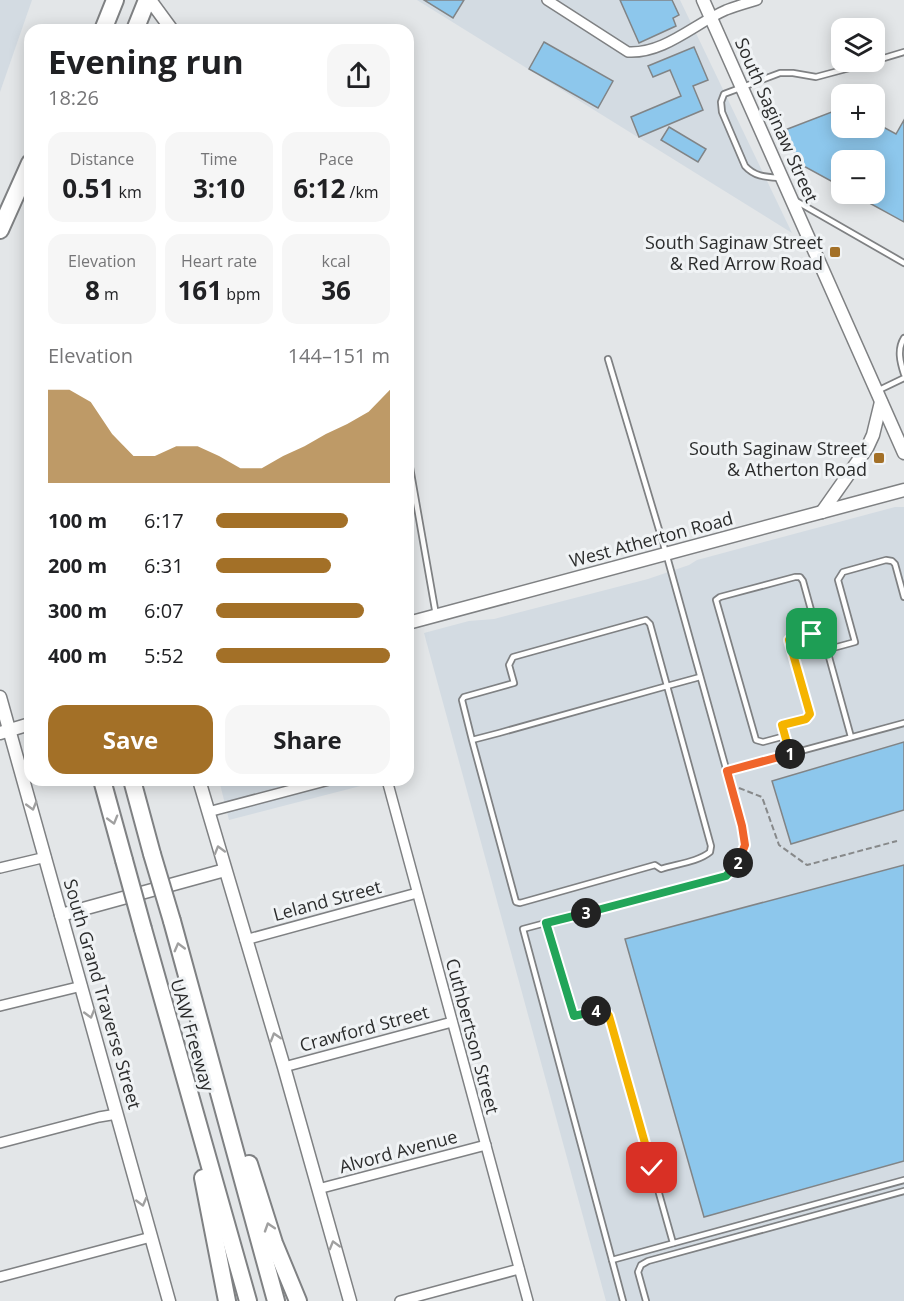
<!DOCTYPE html>
<html lang="en">
<head>
<meta charset="utf-8">
<style>
	body { margin:0; font-family:"Open Sans",sans-serif; background:#f6f6f6; color:#202124; height:100vh; display:flex; flex-direction:column; font-size:22px; white-space:nowrap }
	* { box-sizing:border-box; margin:0 }
	p { font-size:20px; color:#757577 }
	.icon { flex:none; width:33px; height:33px; fill:none; stroke:currentColor; stroke-width:2; stroke-linecap:round; stroke-linejoin:round }
	.map { position:relative; flex:1; overflow:hidden }
	.sheet { position:absolute; left:24px; top:24px; width:390px; height:762px; display:flex; flex-direction:column; background:#fff; border-radius:18px; box-shadow:0 3px 15px #0003 }
	.sheet>* { flex:none }
	.buttons { position:absolute; left:831px; top:18px; display:grid; gap:12px }
	.buttons a { display:grid; place-items:center; width:54px; height:54px; border-radius:12px; background:#fff; box-shadow:0 3px 15px #0003; font-size:30px }
	.pin { position:absolute; display:grid; place-items:center; width:51px; height:51px; color:#fff; margin:-26px; border-radius:12px; box-shadow:0 3px 9px #0006 }
	.km { position:absolute; width:30px; height:30px; margin:-15px; border-radius:50%; background:#222; color:#fff; font-size:16px; line-height:30px; text-align:center }
	.round { display:grid; place-items:center; flex:none; width:63px; height:63px; border-radius:18px; background:#f6f6f6 }
	.head { display:flex; align-items:center; justify-content:space-between; height:102px; padding:0 24px }
	h1 { font-size:33px; font-weight:700; line-height:45px }
	.metrics { display:grid; grid-template-columns:repeat(3,1fr); gap:9px; height:102px; padding:6px 24px }
	.metrics div { display:grid; align-content:center; border-radius:15px; background:#f6f6f6; text-align:center }
	.metrics b { font-size:26px; font-weight:700 }
	.metrics small { font-size:16px; font-weight:400 }
	.metrics p { font-size:16px }
	.chart { height:168px; padding:12px 24px }
	.chart p { display:flex; justify-content:space-between }
	.chart svg { width:100%; height:108px; margin-top:6px; fill:#a37027; opacity:.7 }
	.action { display:flex; gap:12px; margin-top:auto; padding:12px 24px }
	.action a { flex:1; height:69px; border-radius:18px; background:#a37027; color:#fff; font-size:24px; font-weight:700; line-height:69px; text-align:center }
	.action a+a { background:#f6f6f6; color:#202124 }
	ul { padding:0 24px; list-style:none; font-size:20px }
	li { display:grid; grid-template-columns:96px 72px 1fr; align-items:center; height:45px }
	li i { height:15px; border-radius:8px; background:#a37027 }
	.map>svg:first-child { display:block }
</style>
</head>
<body>
<div class="map">
<svg width="904" height="1301" viewBox="0 0 904 1301">
	<rect width="100%" height="100%" fill="#e3e6e8"/>
	<g fill="#d3dbe2">
		<path d="M 0,0 L 32,0 L 0,92 Z"/>
		<path d="M 417,0 L 680,0 L 792,233 Z"/>
		<path d="M 895,507 L 904,507 L 904,1301 L 606,1301 L 424,633 L 469,621 L 494,619 L 648,579 L 689,565 L 697,560 Z"/>
		<path d="M 219,780 L 372,780 L 372,783 L 229,820 Z"/>
	</g>
	<g fill="#8dc7ec" stroke="#818486" stroke-width="1.5">
		<path d="M 424,0 L 464,0 L 453,18 Z"/>
		<path d="M 620,0 L 672,0 L 679,15 L 673,18 L 676,26 L 639,43 Z"/>
		<path d="M 544,42 L 613,81 L 598,108 L 529,69 Z"/>
		<path d="M 694,47 L 708,80 L 693,86 L 703,110 L 639,137 L 631,117 L 681,96 L 670,70 L 653,77 L 648,66 Z"/>
		<path d="M 842,108 L 842,128 L 874,128 L 874,122 L 896,134 L 904,120 L 904,222 L 853,194 L 874,194 L 874,160 L 842,160 L 842,187 L 798,163 L 785,130 Z"/>
		<path d="M 669,127 L 706,149 L 698,162 L 661,140 Z"/>
		<path d="M 904,742 L 904,810 L 791,844 L 772,781 Z"/>
		<path d="M 904,865 L 904,1161 L 704,1217 L 625,939 Z"/>
	</g>
	<g fill="none" stroke-linecap="round" stroke-linejoin="round">
		<g stroke="#7f8183" stroke-width="8">
			<g id="lane">
				<path d="M 874,61 L 904,52"/>
				<path d="M 780,178 C 766,177 755,177 745,166 L 722,112 L 721,102 L 724,94 L 780,73 L 793,73 L 816,77 L 872,62"/>
				<path d="M 796,201 L 904,263"/>
				<path d="M 904,338 C 897,349 900,362 904,374"/>
				<path d="M 608,359 L 666,553 L 742,826 C 746,849 744,859 726,875 L 523,929 L 623,1301"/>
				<path d="M 877,391 L 904,378"/>
				<path d="M 408,456 L 436,615"/>
				<path d="M 785,736 L 763,742 L 756,740 L 716,600 L 720,597 L 795,577 L 800,577 L 803,581 L 816,628 L 816,632 L 789,640 L 810,714 L 806,719 L 782,725 L 790,754"/>
				<path d="M 851,737 L 829,657 L 829,652 L 833,648 L 855,642 L 838,580 L 843,572 L 886,560 L 892,561 L 895,564 L 904,597"/>
				<path d="M 472,740 L 462,700 L 464,697 L 514,683 L 509,665 L 513,657 L 646,620 L 650,624 L 711,846 L 710,852 C 698,862 676,864 661,869 L 655,865 L 520,903 L 516,902 L 472,740 L 499,733 L 667,686 L 700,677"/>
				<path d="M 727,771 L 904,723"/>
				<path d="M 546,923 L 574,1016 C 585,1014 602,1005 609,1016 L 673,1243"/>
				<path d="M 612,1260 L 904,1180"/>
				<path d="M 646,1301 L 638,1272 L 641,1265 L 648,1261 L 904,1191"/>
			</g>
		</g>
		<g stroke="#7f8183" stroke-width="12">
			<g id="street">
				<path d="M 547,0 L 628,52 C 664,54 694,24 726,10 C 736,6 747,3 757,0"/>
				<path d="M 387,780 L 528,1301"/>
				<path d="M 208,812 L 329,780"/>
				<path d="M 0,868 L 46,857"/>
				<path d="M 245,940 L 417,893"/>
				<path d="M 0,1006 L 82,986"/>
				<path d="M 284,1067 L 452,1022"/>
				<path d="M 0,1143 L 99,1117 L 117,1114"/>
				<path d="M 318,1189 L 486,1145"/>
				<path d="M 0,1277 L 151,1237"/>
				<path d="M 400,1301 L 519,1269"/>
			</g>
		</g>
		<g stroke="#7f8183" stroke-width="15">
			<g id="secondary">
				<path d="M 150,0 L 172,30"/>
				<path d="M 703,0 L 904,453"/>
				<path d="M 822,512 L 867,448 L 873,435 L 881,402"/>
				<path d="M 408,623 L 904,490"/>
				<path d="M 0,697 L 169,1301"/>
				<path d="M 0,733 L 30,724"/>
				<path d="M 199,780 L 284,1067 L 350,1301"/>
				<path d="M 61,915 L 225,870"/>
			</g>
		</g>
		<g stroke="#7f8183" stroke-width="20">
			<g id="highway">
				<path d="M 103,30 L 115,0"/>
				<path d="M 135,30 L 147,0"/>
				<path d="M 0,230 L 30,163"/>
				<path d="M 102,780 L 124,860"/>
				<path d="M 132,780 L 152,854"/>
				<path d="M 172,921 L 276,1301"/>
				<path d="M 143,929 L 248,1301"/>
				<path d="M 249,1164 L 274,1243 L 298,1301"/>
				<path d="M 203,1178 L 227,1301"/>
			</g>
		</g>
		<path stroke="#87898a" stroke-width="2" stroke-dasharray="6 3" stroke-linecap="butt" d="M 739,788 L 762,797 L 779,845 L 807,865 L 897,841"/>
		<use href="#lane" stroke="#fff" stroke-width="4.5"/>
		<use href="#street" stroke="#fff" stroke-width="9"/>
		<use href="#secondary" stroke="#fff" stroke-width="12"/>
		<use href="#highway" stroke="#fff" stroke-width="16"/>
		<g stroke="#7f8183" stroke-width="20" stroke-linecap="butt">
			<g id="highway-bridge">
				<path d="M 152,854 L 172,921"/>
				<path d="M 124,860 L 143,929"/>
			</g>
		</g>
		<use href="#highway-bridge" stroke="#fff" stroke-width="16"/>
	</g>
	<defs><path id="oneway-chevron" d="M-2-3.5L2.5 0L-2 3.5" fill="none" stroke-width="1.6" stroke-linecap="round" stroke-linejoin="round" transform="scale(1.5)"/></defs>
	<g stroke="#a0a0a0">
		<use href="#oneway-chevron" transform="translate(32 806) rotate(74)"/>
		<use href="#oneway-chevron" transform="translate(113 820) rotate(74)"/>
		<use href="#oneway-chevron" transform="translate(219 850) rotate(-106)"/>
		<use href="#oneway-chevron" transform="translate(179 947) rotate(-105)"/>
		<use href="#oneway-chevron" transform="translate(90 1014) rotate(74)"/>
		<use href="#oneway-chevron" transform="translate(275 1037) rotate(-107)"/>
		<use href="#oneway-chevron" transform="translate(142 1202) rotate(75)"/>
		<use href="#oneway-chevron" transform="translate(269 1227) rotate(-108)"/>
		<use href="#oneway-chevron" transform="translate(334 1245) rotate(-106)"/>
	</g>
	<g fill="none" stroke-linecap="round" stroke-linejoin="round">
		<g stroke="#fff" stroke-width="12">
			<path id="split-1" d="M 790,754 L 782,725 L 806,719 L 810,714 L 789,640 L 812,634"/>
		</g>
		<g stroke="#fff" stroke-width="12">
			<path id="split-2" d="M 738,863 L 745,845 L 742,826 L 727,771 L 790,754"/>
		</g>
		<g stroke="#fff" stroke-width="12">
			<path id="split-3" d="M 586,913 L 726,876 L 738,863"/>
		</g>
		<g stroke="#fff" stroke-width="12">
			<path id="split-4" d="M 586,913 L 546,923 L 574,1016 L 596,1011"/>
		</g>
		<g stroke="#fff" stroke-width="12">
			<path id="split-5" d="M 596,1011 L 606,1012 L 609,1016 L 652,1168"/>
		</g>
		<use href="#split-1" stroke="#f5b400" stroke-width="8"/>
		<use href="#split-2" stroke="#f0652b" stroke-width="8"/>
		<use href="#split-3" stroke="#22a559" stroke-width="8"/>
		<use href="#split-4" stroke="#22a559" stroke-width="8"/>
		<use href="#split-5" stroke="#f5b400" stroke-width="8"/>
	</g>
	<g fill="#a37027" stroke="#f0f3f5" stroke-width="2">
		<rect x="829" y="246" width="12" height="12" rx="3"/>
		<rect x="873" y="452" width="12" height="12" rx="3"/>
	</g>
	<g text-anchor="middle" dominant-baseline="central" stroke-width="6" stroke-linejoin="round" paint-order="stroke">
		<g font-size="18" fill="#2b2c2c" stroke="#f0f3f5">
			<text transform="translate(777 120) rotate(66)">South Saginaw Street</text>
			<text transform="translate(651 539) rotate(-15)">West Atherton Road</text>
			<text transform="translate(327 900) rotate(-15)">Leland Street</text>
			<text transform="translate(103 994) rotate(74)">South Grand Traverse Street</text>
			<text transform="translate(364 1028) rotate(-15)">Crawford Street</text>
			<text transform="translate(193 1035) rotate(74)">UAW Freeway</text>
			<text transform="translate(473 1036) rotate(75)">Cuthbertson Street</text>
			<text transform="translate(398 1151) rotate(-15)">Alvord Avenue</text>
		</g>
		<g font-size="18" fill="#2b2c2c" stroke="#f0f3f5" text-anchor="end">
			<text x="823" y="242">South Saginaw Street<tspan x="823" dy="21">&amp; Red Arrow Road</tspan></text>
			<text x="867" y="448">South Saginaw Street<tspan x="867" dy="21">&amp; Atherton Road</tspan></text>
		</g>
	</g>
</svg>
<div class="buttons">
<a><svg class="icon" aria-label="layers" viewBox="0 0 24 24"><path d="M12 4l9 5-9 5-9-5zM3 14l9 5 9-5"/></svg></a>
<a>+</a>
<a>−</a>
</div>
<div class="pin" style="left:812px;top:634px;background:#1e9e55"><svg class="icon" aria-label="arrive" viewBox="0 0 24 24"><path d="M6 21V4h12l-3 4 3 4H6"/></svg></div>
<div class="pin" style="left:652px;top:1168px;background:#d93025"><svg class="icon" aria-label="check" viewBox="0 0 24 24"><path d="M5 12l5 5 9-10"/></svg></div>
<b class="km" style="left:790px;top:754px">1</b>
<b class="km" style="left:738px;top:863px">2</b>
<b class="km" style="left:586px;top:913px">3</b>
<b class="km" style="left:596px;top:1011px">4</b>
<section class="sheet">
<div class="head"><div><h1>Evening run</h1><p>18:26</p></div><a class="round"><svg class="icon" aria-label="share" viewBox="0 0 24 24"><path d="M12 15V3M7 8l5-5 5 5M5 13v7h14v-7"/></svg></a></div>
<div class="metrics">
<div><p>Distance</p><b>0.51<small> km</small></b></div>
<div><p>Time</p><b>3:10</b></div>
<div><p>Pace</p><b>6:12<small> /km</small></b></div>
</div>
<div class="metrics">
<div><p>Elevation</p><b>8<small> m</small></b></div>
<div><p>Heart rate</p><b>161<small> bpm</small></b></div>
<div><p>kcal</p><b>36</b></div>
</div>
<div class="chart"><p><span>Elevation</span>144–151 m</p>
<svg viewBox="0 0 160 44" preserveAspectRatio="none"><path d="M0 44V6L10 6L20 11L30 24L40 33L50 33L60 29L70 29L80 33L90 38L100 38L110 33L120 29L130 24L140 20L150 15L160 6V44z"/></svg>
</div>
<ul>
<li><b>100 m</b>6:17<i style="width:76%"></i></li>
<li><b>200 m</b>6:31<i style="width:66%"></i></li>
<li><b>300 m</b>6:07<i style="width:85%"></i></li>
<li><b>400 m</b>5:52<i style="width:100%"></i></li>
</ul>
<div class="action"><a>Save</a><a>Share</a></div>
</section>
</div>
</body>
</html>
